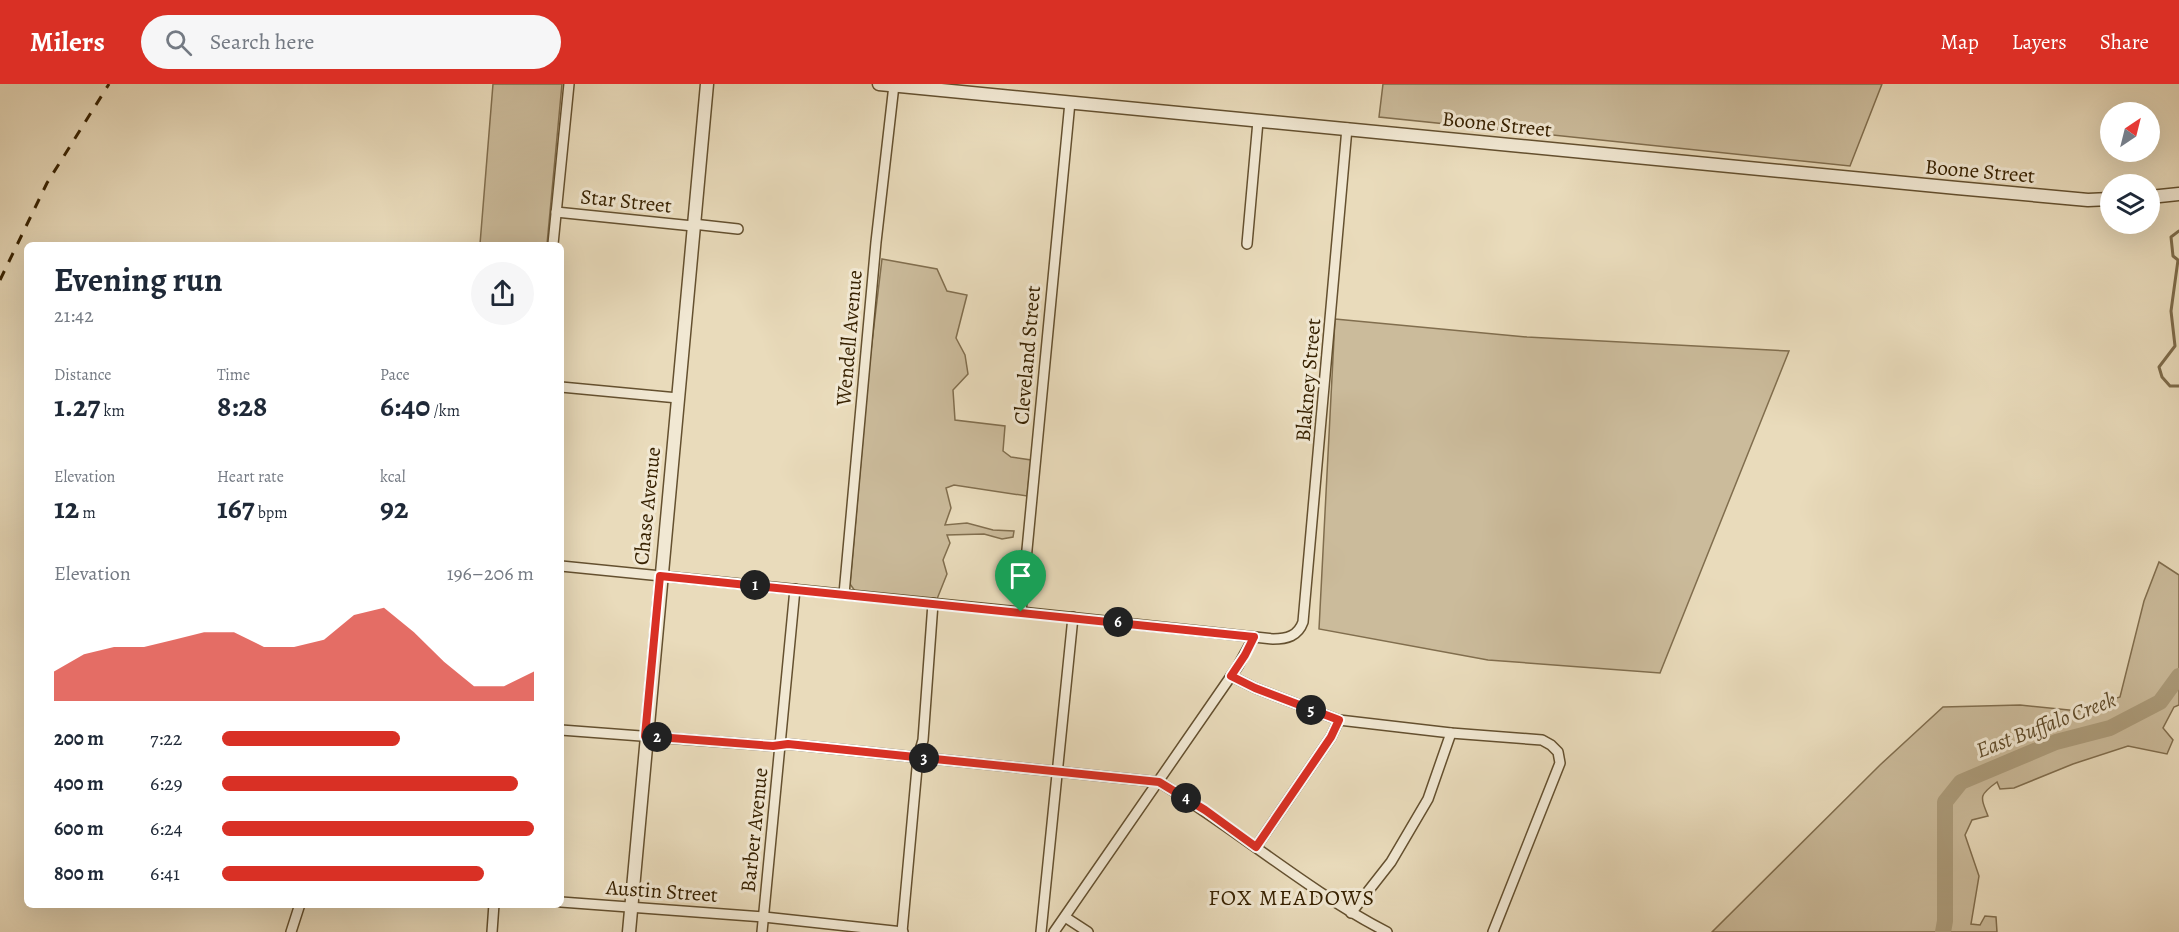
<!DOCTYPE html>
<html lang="en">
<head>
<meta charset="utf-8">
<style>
	body { margin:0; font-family:Alegreya,serif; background:#f6f6f7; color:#1f2937; height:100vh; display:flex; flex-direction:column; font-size:22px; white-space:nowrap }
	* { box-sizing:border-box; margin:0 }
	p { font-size:20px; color:#747a83 }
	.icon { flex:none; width:33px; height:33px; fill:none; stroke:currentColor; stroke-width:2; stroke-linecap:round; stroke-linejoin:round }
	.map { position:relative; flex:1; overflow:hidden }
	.side { position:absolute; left:24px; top:158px; width:540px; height:666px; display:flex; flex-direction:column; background:#fff; border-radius:9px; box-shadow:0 6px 24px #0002 }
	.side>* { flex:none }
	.needle { width:39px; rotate:35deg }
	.tools { position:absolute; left:2100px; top:18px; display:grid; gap:12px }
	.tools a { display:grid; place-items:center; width:60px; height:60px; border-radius:50%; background:#fff; box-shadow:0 6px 24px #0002; font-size:30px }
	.pin { position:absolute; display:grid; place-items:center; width:51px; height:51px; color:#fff; margin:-62px -26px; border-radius:50% 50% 50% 0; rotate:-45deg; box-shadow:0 0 6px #0007 }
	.pin .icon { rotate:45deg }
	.km { position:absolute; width:30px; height:30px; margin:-15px; border-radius:50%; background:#222; color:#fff; font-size:16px; line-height:30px; text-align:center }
	.round { display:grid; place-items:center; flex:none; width:63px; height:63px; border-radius:32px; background:#f6f6f7 }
	.summary { display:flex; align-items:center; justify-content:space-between; height:102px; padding:0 30px }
	h1 { font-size:33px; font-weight:700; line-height:45px }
	.figures { display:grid; grid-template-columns:repeat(3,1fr); gap:9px; height:102px; padding:6px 30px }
	.figures div { display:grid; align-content:center }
	.figures b { font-size:30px; font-weight:700 }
	.figures small { font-size:16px; font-weight:400 }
	.figures p { font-size:16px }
	.chart { height:168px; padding:12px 30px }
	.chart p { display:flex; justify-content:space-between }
	.chart svg { width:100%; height:108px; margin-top:6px; fill:#d93025; opacity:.7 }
	ul { padding:0 30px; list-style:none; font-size:20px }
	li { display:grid; grid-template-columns:96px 72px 1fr; align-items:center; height:45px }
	li i { height:15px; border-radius:8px; background:#d93025 }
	header { display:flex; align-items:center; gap:36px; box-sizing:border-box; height:84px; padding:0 30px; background:#d93025; color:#fff }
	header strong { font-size:28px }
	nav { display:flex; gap:33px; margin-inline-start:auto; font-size:21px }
	.search { width:420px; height:54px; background:#f6f6f7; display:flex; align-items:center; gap:15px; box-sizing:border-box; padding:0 21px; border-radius:33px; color:#747a83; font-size:22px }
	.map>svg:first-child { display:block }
</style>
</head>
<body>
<header>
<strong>Milers</strong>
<div class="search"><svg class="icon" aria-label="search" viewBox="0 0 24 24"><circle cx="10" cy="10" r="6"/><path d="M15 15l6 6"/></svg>Search here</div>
<nav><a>Map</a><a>Layers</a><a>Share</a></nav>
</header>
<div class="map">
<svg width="2179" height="848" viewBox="0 0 2179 848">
	<rect width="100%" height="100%" fill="#e9dbbb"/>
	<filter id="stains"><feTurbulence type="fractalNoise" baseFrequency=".00333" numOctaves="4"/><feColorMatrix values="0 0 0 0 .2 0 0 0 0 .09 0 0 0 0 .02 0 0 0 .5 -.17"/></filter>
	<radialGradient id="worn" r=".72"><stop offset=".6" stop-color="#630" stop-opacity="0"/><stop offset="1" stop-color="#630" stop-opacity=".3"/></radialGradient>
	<g fill="#cbbb9b" stroke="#816e4e" stroke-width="1.5">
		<path d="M 493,0 L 562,0 L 547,160 L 480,160 Z"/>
		<path d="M 1383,0 L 1882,0 L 1850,82 L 1379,33 Z"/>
		<path d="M 882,175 L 937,185 L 947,207 L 967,211 L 956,254 L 965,271 L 968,290 L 953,306 L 955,336 L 1005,342 L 1003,367 L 1011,373 L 1031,376 L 1027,412 L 954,401 L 946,404 L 951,424 L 945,441 L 967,439 L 993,446 L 1014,447 L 1013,453 L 1002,455 L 984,450 L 947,451 L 950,459 L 943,476 L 947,490 L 937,515 L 860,508 L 855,507 L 850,500 L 870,275 Z"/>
		<path d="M 1335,235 L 1527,253 L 1789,267 L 1660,589 L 1488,576 L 1319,545 Z"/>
		<path d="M 2159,478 L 2179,491 L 2179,621 L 2174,623 L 2163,644 L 2173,656 L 2167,670 L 2128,662 L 2073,680 L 2014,704 L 2000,705 L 1997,698 C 1979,711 1980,712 1988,732 L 1972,736 L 1965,751 L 1979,792 L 1971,840 L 1980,841 L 1985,832 L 1996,833 L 1997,848 L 1712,848 L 1880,681 L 1943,623 L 2020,621 L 2079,627 L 2120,613 L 2144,517 Z"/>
	</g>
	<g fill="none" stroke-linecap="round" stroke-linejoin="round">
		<path stroke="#7d6b4a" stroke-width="3" d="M 2179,147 L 2171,153 L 2173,172 L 2178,176 L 2171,227 L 2175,262 L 2159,283 L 2162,293 L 2170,302 L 2179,302"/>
		<path stroke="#ac9c7b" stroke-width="16" d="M 1943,848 L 1945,837 L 1945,718 L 1961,698 L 2056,658 L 2110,644 L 2160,618 L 2179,592"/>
		<g stroke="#64502f" stroke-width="12">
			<g id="minor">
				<path d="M 556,128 L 693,142"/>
				<path d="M 693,140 L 738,145"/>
				<path d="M 553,160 L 569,0"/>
				<path d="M 1247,160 L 1258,37"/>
				<path d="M 561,303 L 678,314"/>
				<path d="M 561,482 L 1021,528 L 1273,555 C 1287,555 1298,552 1303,538 L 1347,44"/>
				<path d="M 844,510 L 876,158 L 894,1"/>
				<path d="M 1021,528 L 1070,18"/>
				<path d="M 1231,592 L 1255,604 L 1339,636 L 1451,649 L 1542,656 L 1551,661 L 1558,668 L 1560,679 L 1493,848"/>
				<path d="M 561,646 L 773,662 L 788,660 L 1159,698 C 1237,745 1306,806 1387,848"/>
				<path d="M 1256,763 L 1331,653 L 1339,636"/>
				<path d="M 561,818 L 764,833 L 903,848"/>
				<path d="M 1351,829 L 1391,778 L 1428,715 L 1451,649"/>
				<path d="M 1065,833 L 1088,848"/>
				<path d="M 291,848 L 300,820"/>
				<path d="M 492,848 L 494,820"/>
				<path d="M 762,848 L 795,505"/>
				<path d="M 902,848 L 918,673 L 923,656 L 933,519"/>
				<path d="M 1041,848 L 1073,533"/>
				<path d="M 1054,848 L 1238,582 L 1254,553"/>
			</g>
		</g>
		<g stroke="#64502f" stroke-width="15">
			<g id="tertiary">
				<path d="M 879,0 L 1957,104 L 2088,116 L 2110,115"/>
				<path d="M 2150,113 L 2179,110"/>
				<path d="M 629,848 L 707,0"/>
			</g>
		</g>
		<use href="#minor" stroke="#f1e8d3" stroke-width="9"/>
		<use href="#tertiary" stroke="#f1e8d3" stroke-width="12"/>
		<path stroke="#372100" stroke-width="3" stroke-dasharray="10 10" stroke-linecap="butt" d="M 0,196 L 47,99 L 109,0"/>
	</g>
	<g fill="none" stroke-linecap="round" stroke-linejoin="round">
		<g stroke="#fff" stroke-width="12">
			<path id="route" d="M 660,492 L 1254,553 L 1245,571 L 1231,592 L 1255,604 L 1339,636 L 1331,653 L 1256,763 L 1205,726 L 1159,698 L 788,660 L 773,662 L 645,652 Z"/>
		</g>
		<use href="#route" stroke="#d93025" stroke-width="8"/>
	</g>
	<g text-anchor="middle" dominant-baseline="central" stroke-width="6" stroke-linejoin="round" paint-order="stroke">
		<g font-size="21" fill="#372100" stroke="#f1e8d3">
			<text transform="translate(1497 40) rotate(6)">Boone Street</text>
			<text transform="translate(1980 87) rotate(5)">Boone Street</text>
			<text transform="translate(626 117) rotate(6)">Star Street</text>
			<text transform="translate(849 254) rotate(-85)">Wendell Avenue</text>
			<text transform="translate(1027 271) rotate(-85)">Cleveland Street</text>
			<text transform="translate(1308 296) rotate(-85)">Blakney Street</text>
			<text transform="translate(647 422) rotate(-84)">Chase Avenue</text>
			<text transform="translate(754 746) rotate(-84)">Barber Avenue</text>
			<text transform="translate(662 807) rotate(4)">Austin Street</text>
		</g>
		<g font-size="22" font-style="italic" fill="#604c2b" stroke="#f1e8d3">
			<text transform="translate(2046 641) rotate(-21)">East Buffalo Creek</text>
		</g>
		<g font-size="22" letter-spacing="1.5" fill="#372100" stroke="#f1e8d3">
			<text x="1292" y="814">FOX MEADOWS</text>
		</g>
	</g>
	<rect width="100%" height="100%" filter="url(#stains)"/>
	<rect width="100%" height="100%" fill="url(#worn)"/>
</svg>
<div class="tools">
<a><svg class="needle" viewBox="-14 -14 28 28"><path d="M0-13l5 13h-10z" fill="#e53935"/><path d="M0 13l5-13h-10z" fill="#747a83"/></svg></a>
<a><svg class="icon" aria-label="layers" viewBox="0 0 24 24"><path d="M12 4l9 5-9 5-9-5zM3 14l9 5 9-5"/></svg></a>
</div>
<div class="pin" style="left:1021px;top:528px;background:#1e9e55"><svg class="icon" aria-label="arrive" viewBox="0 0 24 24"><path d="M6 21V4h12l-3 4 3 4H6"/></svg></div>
<b class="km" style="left:755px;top:501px">1</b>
<b class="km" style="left:657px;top:653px">2</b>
<b class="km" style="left:924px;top:674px">3</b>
<b class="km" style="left:1186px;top:714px">4</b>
<b class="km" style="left:1311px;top:626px">5</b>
<b class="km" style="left:1118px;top:538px">6</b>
<section class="side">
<div class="summary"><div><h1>Evening run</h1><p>21:42</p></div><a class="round"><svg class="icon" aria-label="share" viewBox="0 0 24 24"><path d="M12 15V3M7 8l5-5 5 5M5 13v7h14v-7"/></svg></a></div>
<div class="figures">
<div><p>Distance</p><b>1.27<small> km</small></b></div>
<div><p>Time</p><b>8:28</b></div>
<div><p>Pace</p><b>6:40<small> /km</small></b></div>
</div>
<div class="figures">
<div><p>Elevation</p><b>12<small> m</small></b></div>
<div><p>Heart rate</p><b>167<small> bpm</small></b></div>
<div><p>kcal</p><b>92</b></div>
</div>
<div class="chart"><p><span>Elevation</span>196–206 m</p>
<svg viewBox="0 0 160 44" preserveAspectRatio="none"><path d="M0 44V32L10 25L20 22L30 22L40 19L50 16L60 16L70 22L80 22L90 19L100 9L110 6L120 16L130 28L140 38L150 38L160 32V44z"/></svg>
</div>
<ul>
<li><b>200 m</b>7:22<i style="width:57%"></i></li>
<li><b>400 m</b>6:29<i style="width:95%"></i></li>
<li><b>600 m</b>6:24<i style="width:100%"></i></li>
<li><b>800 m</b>6:41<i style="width:84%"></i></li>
</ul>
</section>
</div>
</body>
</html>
